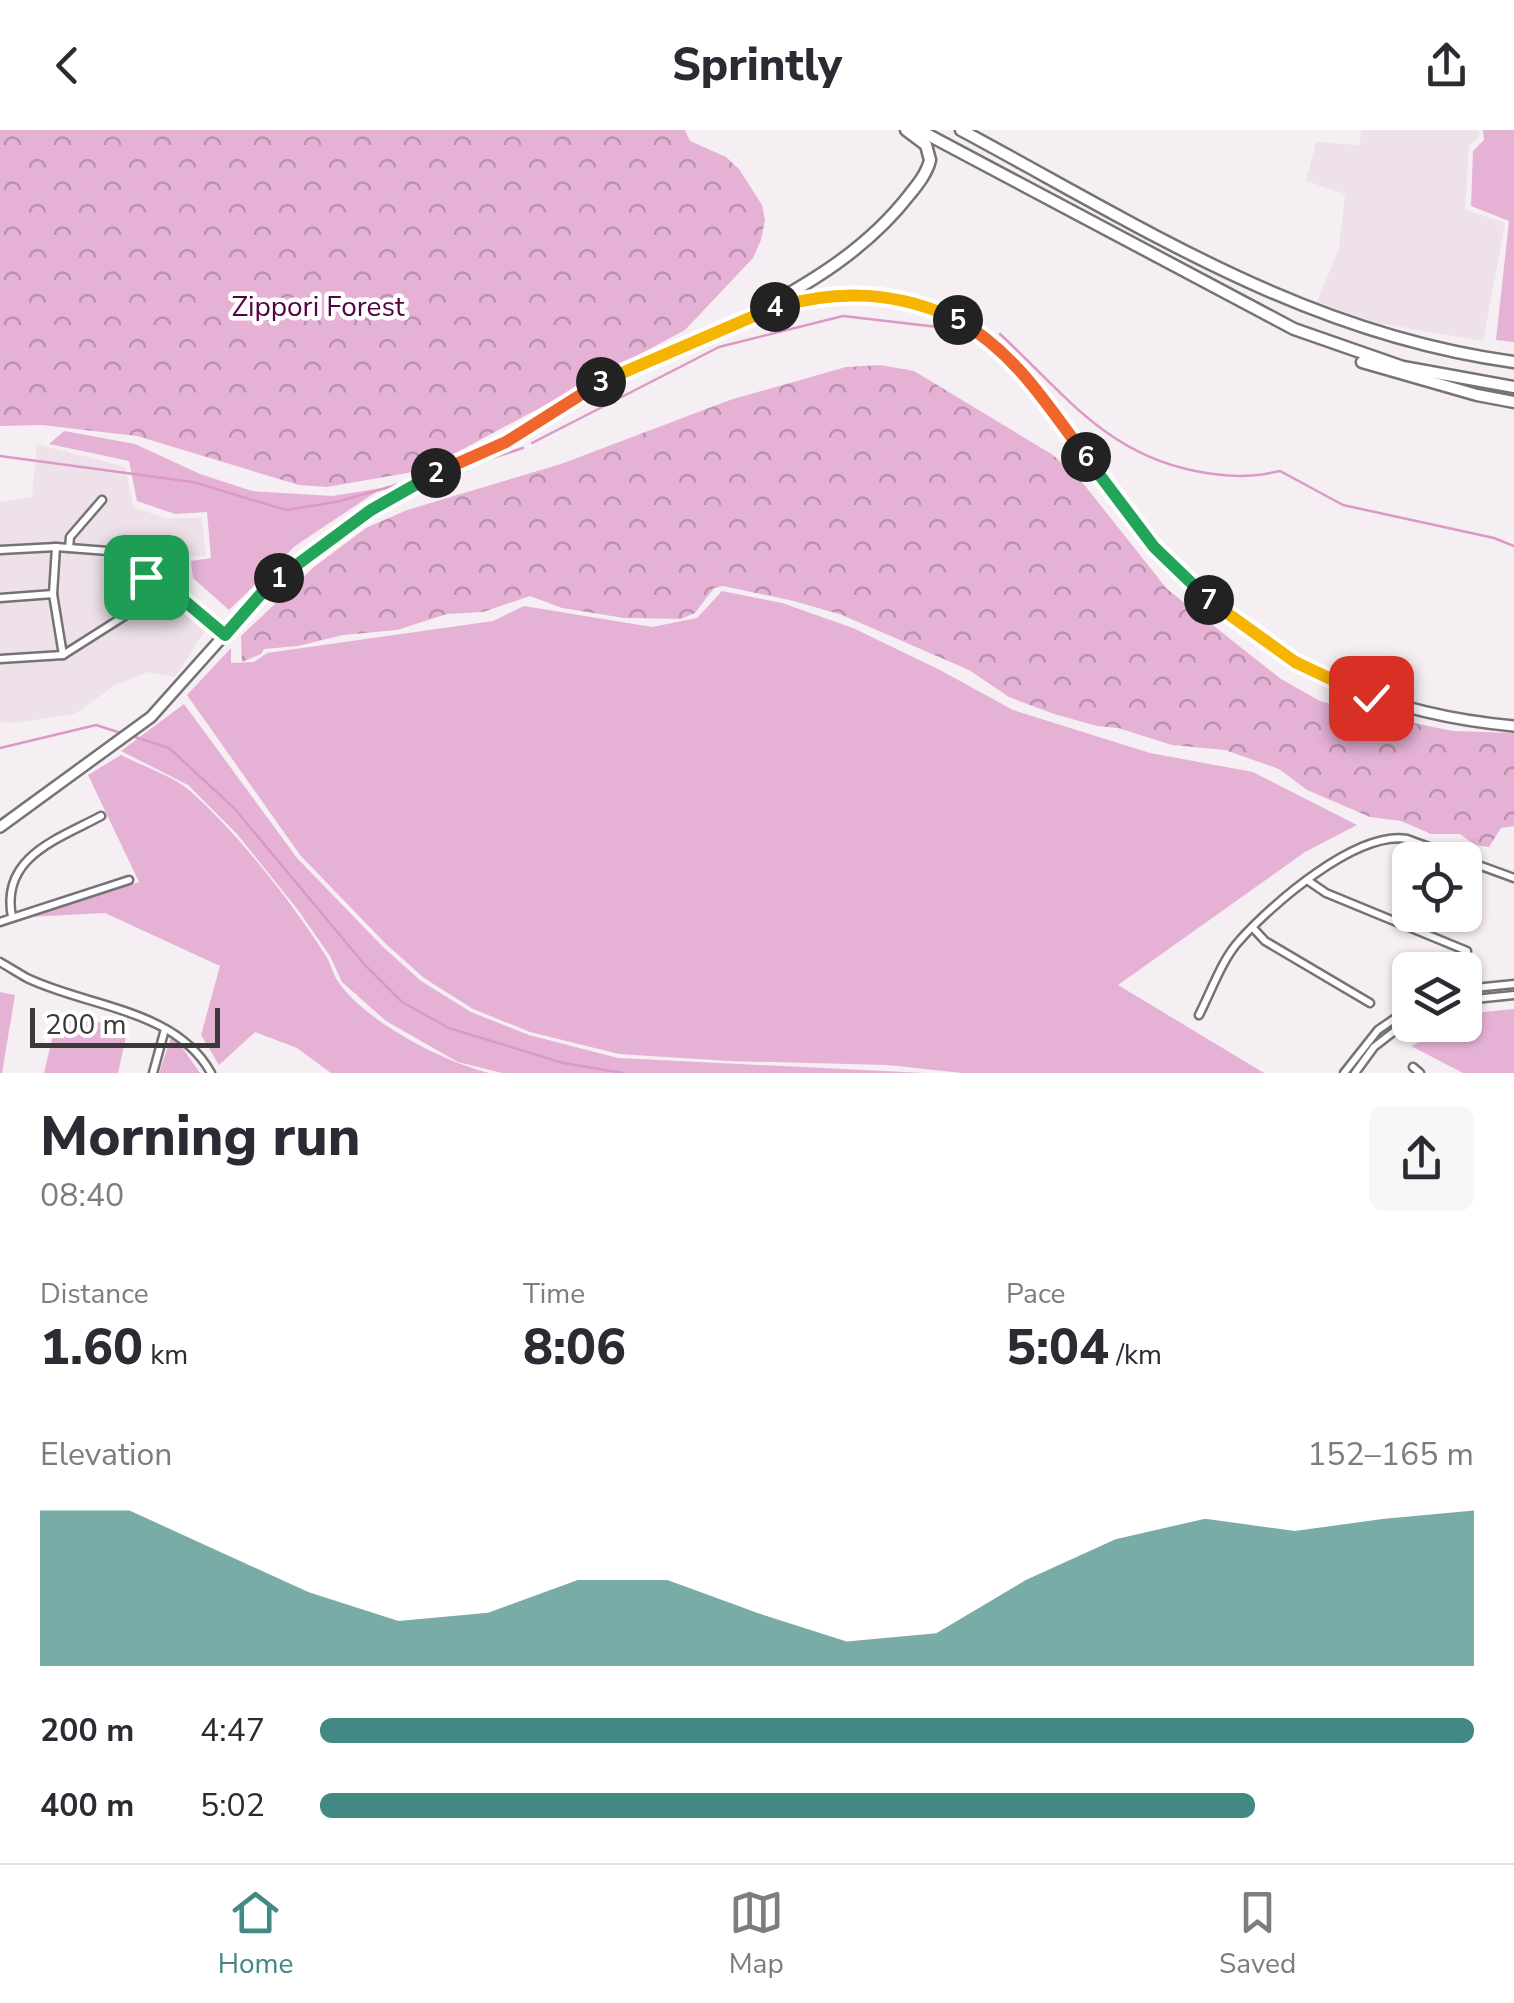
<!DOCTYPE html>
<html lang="en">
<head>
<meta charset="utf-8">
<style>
	body { margin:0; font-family:"Nunito Sans",sans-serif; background:#f7f7f7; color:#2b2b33; height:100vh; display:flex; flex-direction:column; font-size:38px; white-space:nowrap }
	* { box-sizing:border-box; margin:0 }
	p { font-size:32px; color:#7c7c81 }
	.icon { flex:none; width:55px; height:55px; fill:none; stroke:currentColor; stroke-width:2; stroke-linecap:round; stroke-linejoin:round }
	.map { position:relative; height:943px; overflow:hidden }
	.sheet { display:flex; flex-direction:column; background:#fff; flex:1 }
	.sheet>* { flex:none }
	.buttons { position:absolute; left:1392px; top:712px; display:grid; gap:20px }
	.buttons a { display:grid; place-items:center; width:90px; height:90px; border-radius:15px; background:#fff; box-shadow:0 2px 8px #0004; font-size:50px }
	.scale { position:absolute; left:30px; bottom:25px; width:190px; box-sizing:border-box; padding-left:10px; border:5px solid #3a3839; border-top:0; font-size:28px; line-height:35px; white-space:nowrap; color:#3a3839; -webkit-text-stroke:8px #fff; paint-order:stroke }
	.pin { position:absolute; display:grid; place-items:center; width:85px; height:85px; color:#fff; margin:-42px; border-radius:20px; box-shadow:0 5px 15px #0006 }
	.km { position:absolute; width:50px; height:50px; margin:-25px; border-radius:50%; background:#222; color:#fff; font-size:28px; line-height:50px; text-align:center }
	.round { display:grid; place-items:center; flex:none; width:105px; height:105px; border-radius:15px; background:#f7f7f7 }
	.head { display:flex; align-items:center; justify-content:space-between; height:170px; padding:0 40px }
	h1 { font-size:55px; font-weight:800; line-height:75px }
	.figures { display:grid; grid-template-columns:repeat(3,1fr); gap:15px; height:170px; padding:10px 40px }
	.figures div { display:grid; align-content:center }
	.figures b { font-size:50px; font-weight:800 }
	.figures small { font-size:28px; font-weight:400 }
	.figures p { font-size:28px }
	.chart { height:280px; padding:20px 40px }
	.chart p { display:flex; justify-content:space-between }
	.chart svg { width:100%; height:180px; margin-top:10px; fill:#428983; opacity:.7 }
	ul { padding:0 40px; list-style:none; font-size:32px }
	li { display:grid; grid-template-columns:160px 120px 1fr; align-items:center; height:75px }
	li i { height:25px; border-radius:12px; background:#428983 }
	header { display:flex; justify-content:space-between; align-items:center; height:130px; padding:0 40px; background:#fff; font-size:45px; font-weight:800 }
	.tabs { display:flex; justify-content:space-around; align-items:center; height:140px; border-top:2px solid #e1e1e2; background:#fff; font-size:28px; color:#7c7c81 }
	.tabs a { display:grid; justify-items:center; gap:5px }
	.tabs .active { color:#428983 }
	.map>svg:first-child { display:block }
</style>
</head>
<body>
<header><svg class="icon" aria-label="back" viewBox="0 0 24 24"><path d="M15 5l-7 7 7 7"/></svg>Sprintly<svg class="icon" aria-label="share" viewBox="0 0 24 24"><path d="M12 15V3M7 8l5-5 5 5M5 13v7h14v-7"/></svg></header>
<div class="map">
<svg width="1514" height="943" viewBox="0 0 1514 943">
	<defs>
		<pattern id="forest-crowns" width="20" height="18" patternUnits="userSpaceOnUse" patternTransform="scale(2.5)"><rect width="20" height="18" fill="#e5b2d5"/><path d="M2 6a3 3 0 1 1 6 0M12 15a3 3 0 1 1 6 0" fill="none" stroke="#bb92ae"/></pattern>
	</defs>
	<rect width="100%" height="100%" fill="#f5eef2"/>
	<g fill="#eee1e9">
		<path d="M 1361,0 L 1478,0 L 1479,7 L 1469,15 L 1465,80 L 1505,93 L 1483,211 L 1373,192 L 1317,172 L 1339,119 L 1345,64 L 1306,51 L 1316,12 L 1360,15 Z"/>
		<path d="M 37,314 L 125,337 L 133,377 L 165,388 L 202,388 L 206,426 L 181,427 L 184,457 L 216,484 L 175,547 L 148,542 L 115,555 L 75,584 L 14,593 L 0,592 L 0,372 L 32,367 Z"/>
	</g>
	<g fill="#e5b2d5">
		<path d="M 1483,0 L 1514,0 L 1514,212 L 1496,210 L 1509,91 L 1471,76 L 1473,21 L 1484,10 Z"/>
		<path d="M 64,301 L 135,314 L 200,344 L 252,361 L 332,366 L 382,358 L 295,416 L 229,480 L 193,448 L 191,431 L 211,428 L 207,382 L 175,384 L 137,371 L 129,331 L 49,314 Z"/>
		<path d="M 722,461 L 782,473 L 853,498 L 940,540 L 1013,580 L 1150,623 L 1253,642 L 1357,695 L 1305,722 L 1118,855 L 1264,943 L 962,943 L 888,935 L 729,931 L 619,924 L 530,902 L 473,879 L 424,848 L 386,814 L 300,725 L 187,565 L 231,518 L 231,533 L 254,532 L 267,523 L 493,491 L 524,476 L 652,497 L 697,488 Z"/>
		<path d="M 184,574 L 297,728 L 383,817 L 421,851 L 471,882 L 529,905 L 618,928 L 925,943 L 502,943 L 458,932 L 386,891 L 342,852 L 330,826 L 298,780 L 237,704 L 188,655 L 121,621 Z"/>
		<path d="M 121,625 C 142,636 171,645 189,660 C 237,702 292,772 326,826 C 331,834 333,845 339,853 C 368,893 442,931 489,943 L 331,943 L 297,918 L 255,902 L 219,935 L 201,905 L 220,836 L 105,783 L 27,787 L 139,752 L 88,645 Z"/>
		<path d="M 0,862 L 15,865 L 2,943 L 0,943 Z"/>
		<path d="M 1514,879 L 1514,943 L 1463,943 L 1411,916 L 1455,895 L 1465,895 L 1465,890 L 1483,882 Z"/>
		<path d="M 58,884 L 128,898 L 118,943 L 44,943 Z"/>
		<path d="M 171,908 L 179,913 L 200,943 L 159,943 Z"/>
	</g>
	<g fill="url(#forest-crowns)">
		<path d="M 0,0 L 685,0 L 690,11 L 726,27 L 739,39 L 762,75 L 765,90 L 761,110 L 753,128 L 685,200 L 424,340 L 327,357 L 299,355 L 137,306 L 42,295 L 0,296 Z"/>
		<path d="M 880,235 L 914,241 L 1053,325 L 1082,352 L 1167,459 L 1281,549 L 1320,571 L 1360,582 L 1453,601 L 1514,603 L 1514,696 L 1501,698 L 1489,717 L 1475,715 L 1460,704 L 1431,704 L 1401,691 L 1370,687 L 1307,660 L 1279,639 L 1225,620 L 1172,615 L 1118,598 L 1097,596 L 1054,584 L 1009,567 L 969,540 L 842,485 L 794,471 L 723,456 L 714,458 L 695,483 L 681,489 L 624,488 L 562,478 L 530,466 L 483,482 L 447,484 L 397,500 L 343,505 L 298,516 L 264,519 L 261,524 L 242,532 L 241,506 L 314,437 L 366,398 L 407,380 L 561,334 L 730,270 L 846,237 Z"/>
	</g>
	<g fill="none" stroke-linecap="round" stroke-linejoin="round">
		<g stroke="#dc99c8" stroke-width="2.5">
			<path d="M 1000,204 C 1064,263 1105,323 1195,341 C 1226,347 1249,348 1280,341 L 1343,375 L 1494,408 L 1514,416"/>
			<path d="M 532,313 L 719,217 L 843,186 L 955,199 L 976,212"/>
			<path d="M 0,326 L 193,352 L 286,380 L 336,372 L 400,354"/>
			<path d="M 461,338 L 523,318"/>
			<path d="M 132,606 L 169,618 L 234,678 L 364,834 L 402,872 L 449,898 L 563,933 L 623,943"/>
			<path d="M 0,618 L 96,595 L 124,604"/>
		</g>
		<g stroke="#777276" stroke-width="11">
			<g id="minor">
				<path d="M 69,418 L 70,407 L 102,370"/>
				<path d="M 0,420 L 56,417 L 121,422 L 150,444"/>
				<circle cx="158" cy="458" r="16"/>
				<path d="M 174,462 L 225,505"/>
				<path d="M 0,468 L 53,464"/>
				<path d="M 63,525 L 148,471"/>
				<path d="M 0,529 L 63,525 L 53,464 L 56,417"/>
				<path d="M 1307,750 L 1326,763 L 1467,821"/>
				<path d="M 12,787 C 0,727 58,709 101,686"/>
				<path d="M 0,792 L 129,750"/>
				<path d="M 1253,798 L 1265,811 L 1370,873"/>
				<path d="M 0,832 C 9,837 18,843 27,848 C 87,877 176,879 211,943"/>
				<path d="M 1465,859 L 1514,854"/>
				<path d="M 1465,870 L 1514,865"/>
				<path d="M 1199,885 C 1211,862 1222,829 1240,810 C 1272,774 1356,701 1407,709 L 1514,748"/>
				<path d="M 1413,937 L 1420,943"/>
				<path d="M 153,943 L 165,899"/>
				<path d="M 1344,943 L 1378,900 L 1410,878"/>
				<path d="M 1355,943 L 1374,917 L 1410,889"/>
			</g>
		</g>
		<g stroke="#777276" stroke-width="14">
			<g id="major">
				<path d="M 767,179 C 844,152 934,159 996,216 C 1023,240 1043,269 1064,298 C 1106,355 1145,414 1199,462 C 1290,544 1392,585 1514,596"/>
				<path d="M 0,697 L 151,587 L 268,456 L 371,380 L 419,351 L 506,312 L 609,248 L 748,187"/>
			</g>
		</g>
		<g stroke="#777276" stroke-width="15">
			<g id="highway">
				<path d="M 919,0 L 1294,199 L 1403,237 L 1514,257"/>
				<path d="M 961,0 C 1142,97 1305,204 1514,232"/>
				<path d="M 746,188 C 808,154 866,121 910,64 C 918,54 927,43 930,30 L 926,15 L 906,0"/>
				<path d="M 1362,232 L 1477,265 L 1514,272"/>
			</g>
		</g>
		<use href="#minor" stroke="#fff" stroke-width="6"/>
		<use href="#major" stroke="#fff" stroke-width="9"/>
		<use href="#highway" stroke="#fff" stroke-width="10"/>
	</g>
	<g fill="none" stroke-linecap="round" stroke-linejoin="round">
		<g stroke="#fff" stroke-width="20">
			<path id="split-1" d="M 146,447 C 159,437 174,444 174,462 L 225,505 L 268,456 L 279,448"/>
		</g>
		<g stroke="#fff" stroke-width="20">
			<path id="split-2" d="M 279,448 L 371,380 L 436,343"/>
		</g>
		<g stroke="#fff" stroke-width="20">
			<path id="split-3" d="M 436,343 L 506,312 L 601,252"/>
		</g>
		<g stroke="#fff" stroke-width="20">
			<path id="split-4" d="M 601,252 L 775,177"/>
		</g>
		<g stroke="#fff" stroke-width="20">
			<path id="split-5" d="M 775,177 C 840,159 897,161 958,190"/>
		</g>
		<g stroke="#fff" stroke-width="20">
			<path id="split-6" d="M 958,190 C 1015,222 1048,276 1086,327"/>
		</g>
		<g stroke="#fff" stroke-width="20">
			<path id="split-7" d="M 1086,327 L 1154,417 L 1209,470"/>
		</g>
		<g stroke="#fff" stroke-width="20">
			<path id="split-8" d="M 1209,470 L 1295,532 L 1371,568"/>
		</g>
		<use href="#split-1" stroke="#22a559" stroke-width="12"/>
		<use href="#split-2" stroke="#22a559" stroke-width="12"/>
		<use href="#split-3" stroke="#f0652b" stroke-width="12"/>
		<use href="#split-4" stroke="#f5b400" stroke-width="12"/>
		<use href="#split-5" stroke="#f5b400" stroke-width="12"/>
		<use href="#split-6" stroke="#f0652b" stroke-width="12"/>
		<use href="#split-7" stroke="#22a559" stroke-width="12"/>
		<use href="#split-8" stroke="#f5b400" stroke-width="12"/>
	</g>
	<g text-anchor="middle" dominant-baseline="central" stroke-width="9" stroke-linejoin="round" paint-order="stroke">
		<g font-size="28" fill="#540345" stroke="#fff">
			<text x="318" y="177">Zippori Forest</text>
		</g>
	</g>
</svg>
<div class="buttons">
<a><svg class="icon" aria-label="locate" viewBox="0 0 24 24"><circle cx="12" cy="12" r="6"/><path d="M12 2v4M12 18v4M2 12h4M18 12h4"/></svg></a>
<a><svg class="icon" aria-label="layers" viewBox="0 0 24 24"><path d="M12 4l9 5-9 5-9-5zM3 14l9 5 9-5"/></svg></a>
</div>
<div class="scale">200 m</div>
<div class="pin" style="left:146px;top:447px;background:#1e9e55"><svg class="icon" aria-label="arrive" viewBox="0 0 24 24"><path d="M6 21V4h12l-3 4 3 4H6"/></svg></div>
<div class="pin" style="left:1371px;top:568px;background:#d93025"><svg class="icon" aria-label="check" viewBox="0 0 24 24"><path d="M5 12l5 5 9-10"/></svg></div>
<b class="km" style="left:279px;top:448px">1</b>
<b class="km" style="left:436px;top:343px">2</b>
<b class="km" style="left:601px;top:252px">3</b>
<b class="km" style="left:775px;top:177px">4</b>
<b class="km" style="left:958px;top:190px">5</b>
<b class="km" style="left:1086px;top:327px">6</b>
<b class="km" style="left:1209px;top:470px">7</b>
</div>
<section class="sheet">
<div class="head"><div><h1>Morning run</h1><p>08:40</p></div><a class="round"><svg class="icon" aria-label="share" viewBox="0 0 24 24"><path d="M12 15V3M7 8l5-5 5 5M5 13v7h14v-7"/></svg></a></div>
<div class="figures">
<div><p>Distance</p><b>1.60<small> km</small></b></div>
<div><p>Time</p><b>8:06</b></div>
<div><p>Pace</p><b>5:04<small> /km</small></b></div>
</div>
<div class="chart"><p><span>Elevation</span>152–165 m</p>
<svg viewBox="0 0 160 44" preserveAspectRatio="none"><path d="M0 44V6L10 6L20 16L30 26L40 33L50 31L60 23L70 23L80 31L90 38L100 36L110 23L120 13L130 8L140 11L150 8L160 6V44z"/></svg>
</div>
<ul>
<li><b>200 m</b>4:47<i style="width:100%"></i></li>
<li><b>400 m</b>5:02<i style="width:81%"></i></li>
</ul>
</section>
<nav class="tabs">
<a class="active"><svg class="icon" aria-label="home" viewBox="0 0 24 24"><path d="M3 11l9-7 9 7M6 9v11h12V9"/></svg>Home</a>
<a><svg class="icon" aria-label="map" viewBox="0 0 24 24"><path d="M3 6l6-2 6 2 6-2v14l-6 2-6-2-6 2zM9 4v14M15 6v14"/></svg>Map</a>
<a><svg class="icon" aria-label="saved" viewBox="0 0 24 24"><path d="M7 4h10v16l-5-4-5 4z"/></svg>Saved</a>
</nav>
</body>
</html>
